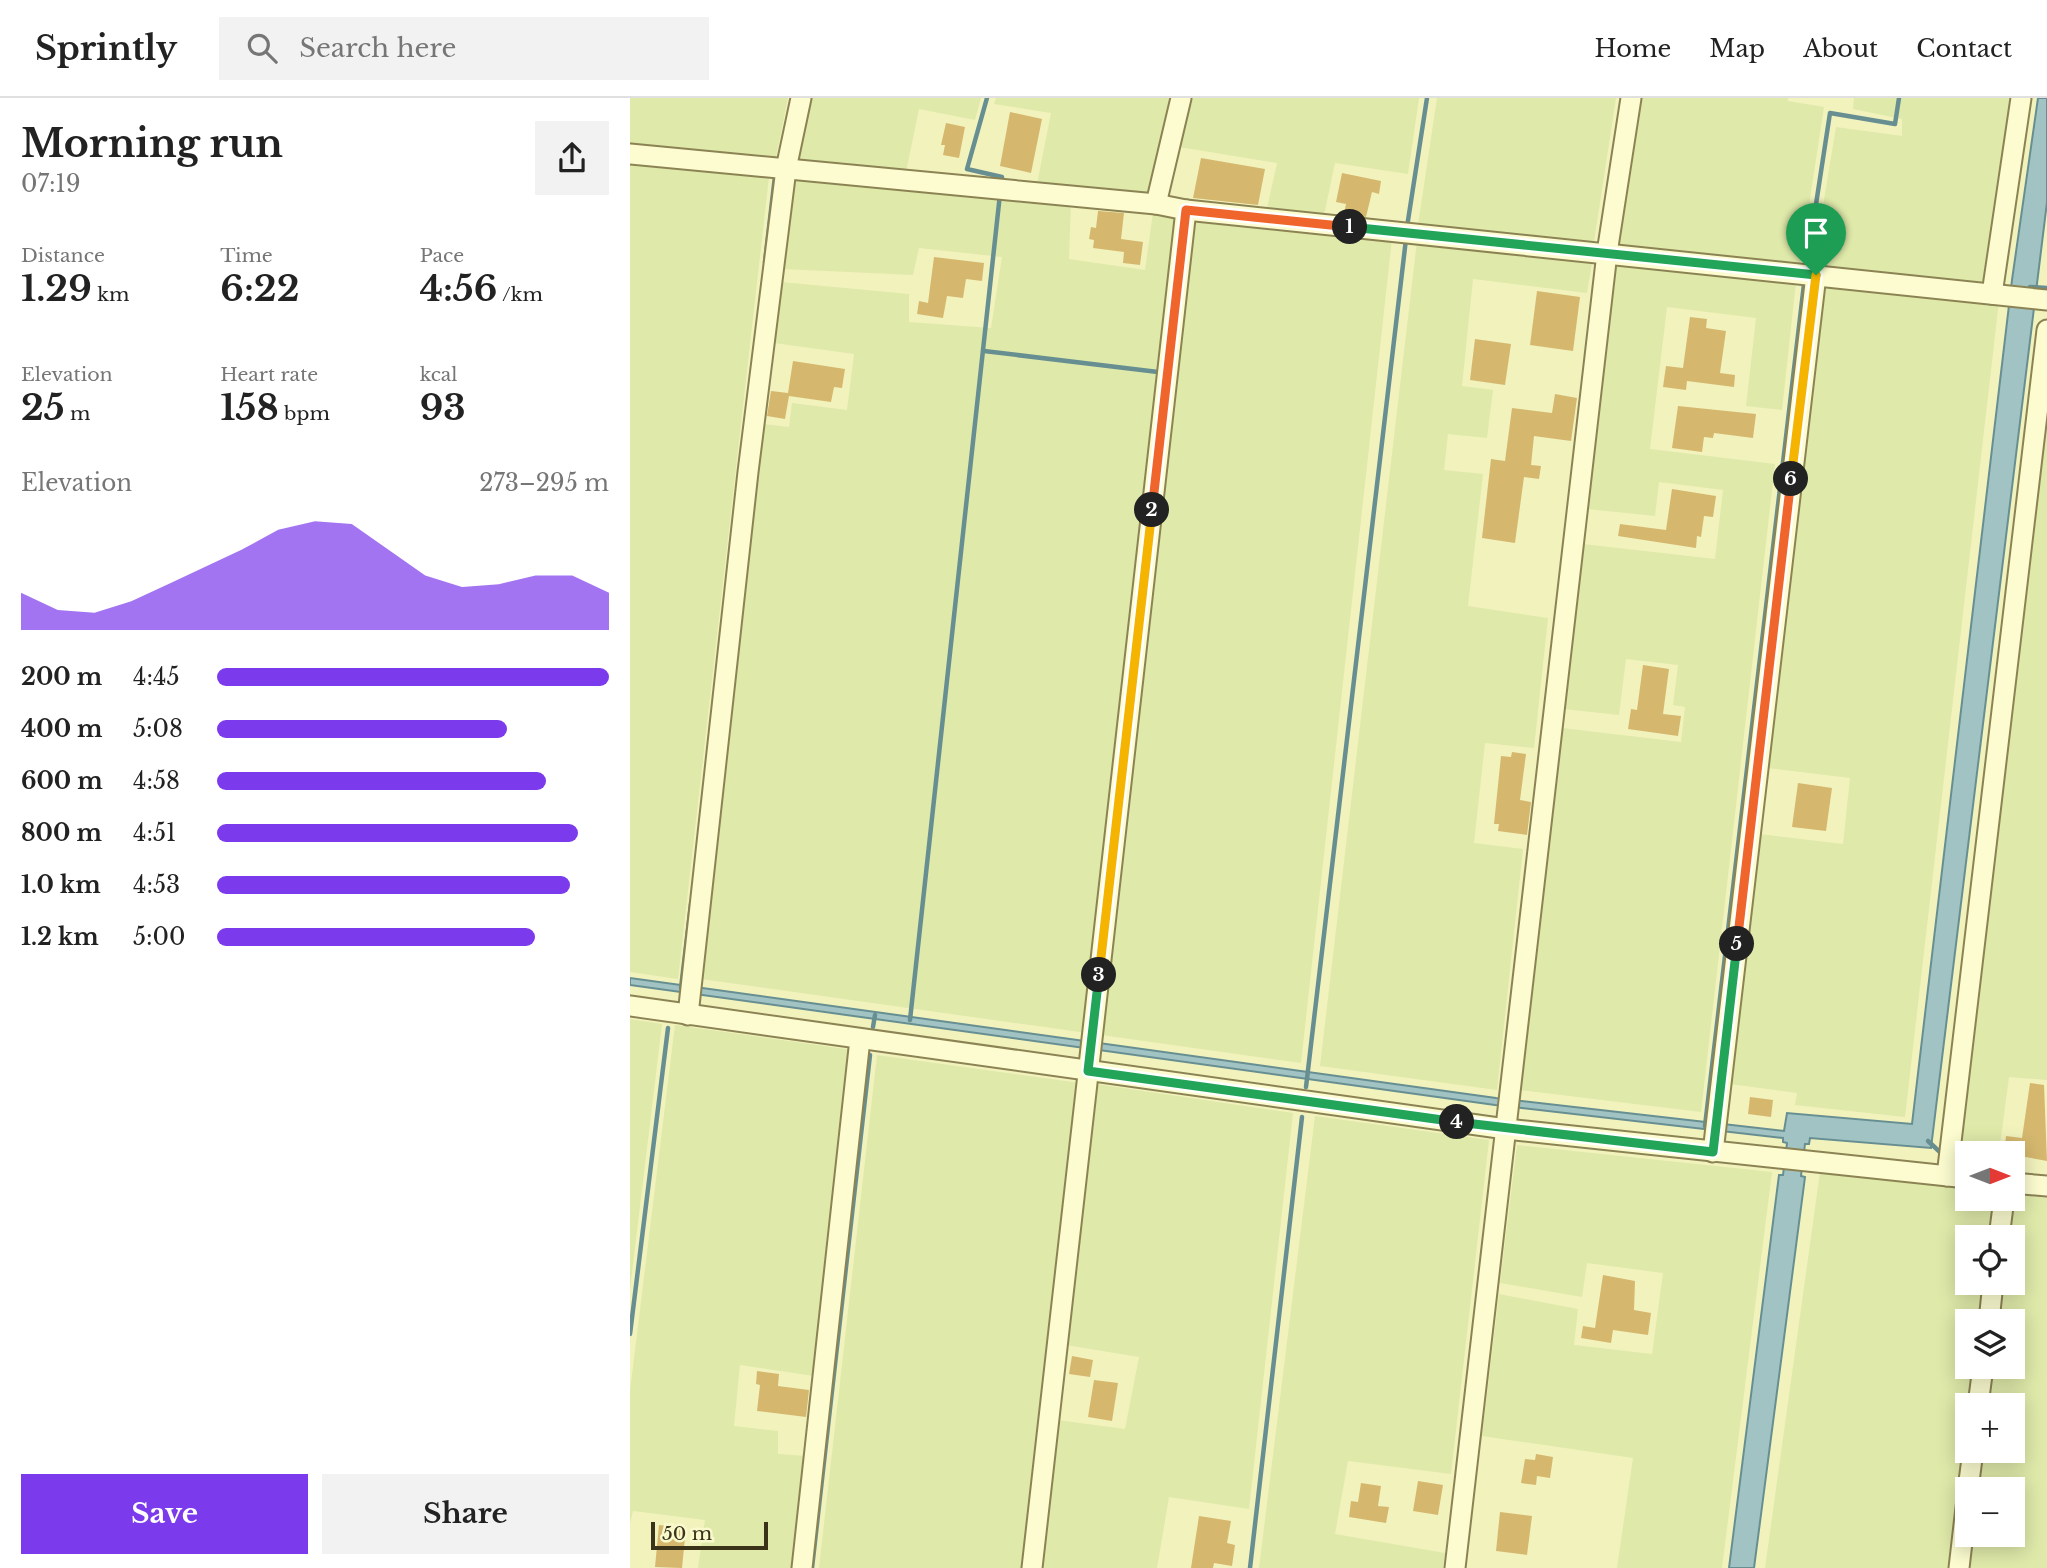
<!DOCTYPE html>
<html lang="en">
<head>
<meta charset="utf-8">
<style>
	body { margin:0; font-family:"Libre Baskerville",serif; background:#f2f2f2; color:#222; height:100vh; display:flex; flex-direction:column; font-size:26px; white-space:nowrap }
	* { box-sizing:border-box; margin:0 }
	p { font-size:23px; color:#767676 }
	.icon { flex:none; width:38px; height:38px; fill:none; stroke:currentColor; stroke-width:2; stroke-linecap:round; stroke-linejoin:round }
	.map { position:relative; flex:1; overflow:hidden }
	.side { display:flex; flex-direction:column; background:#fff; width:630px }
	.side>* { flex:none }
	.needle { width:46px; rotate:90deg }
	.controls { position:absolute; left:1325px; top:1043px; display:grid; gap:14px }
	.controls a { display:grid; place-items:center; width:70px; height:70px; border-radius:0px; background:#fff; box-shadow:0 4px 18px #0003; font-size:35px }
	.scale { position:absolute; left:21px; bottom:18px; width:117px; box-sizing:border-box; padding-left:7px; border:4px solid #3a331a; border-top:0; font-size:19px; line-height:24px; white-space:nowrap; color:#3a331a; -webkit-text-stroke:5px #f8f9cd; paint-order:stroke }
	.pin { position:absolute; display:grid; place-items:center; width:60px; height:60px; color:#fff; margin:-72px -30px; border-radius:50% 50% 50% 0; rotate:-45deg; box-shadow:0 0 7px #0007 }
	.pin .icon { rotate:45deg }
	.km { position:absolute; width:35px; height:35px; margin:-18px; border-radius:50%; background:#222; color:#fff; font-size:19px; line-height:35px; text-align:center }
	.round { display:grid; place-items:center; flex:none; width:74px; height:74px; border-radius:0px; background:#f2f2f2 }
	.summary { display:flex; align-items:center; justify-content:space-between; height:119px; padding:0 21px }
	h1 { font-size:38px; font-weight:700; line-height:52px }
	.metrics { display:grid; grid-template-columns:repeat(3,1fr); gap:10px; height:119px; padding:7px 21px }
	.metrics div { display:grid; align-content:center }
	.metrics b { font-size:35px; font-weight:700 }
	.metrics small { font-size:19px; font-weight:400 }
	.metrics p { font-size:19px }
	.chart { height:196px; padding:14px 21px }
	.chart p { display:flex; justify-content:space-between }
	.chart svg { width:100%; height:126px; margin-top:7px; fill:#7c3aed; opacity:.7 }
	.cta { display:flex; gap:14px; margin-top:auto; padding:14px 21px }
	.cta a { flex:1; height:80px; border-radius:0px; background:#7c3aed; color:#fff; font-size:28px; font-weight:700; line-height:80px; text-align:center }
	.cta a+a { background:#f2f2f2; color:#222 }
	ul { padding:0 21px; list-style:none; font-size:23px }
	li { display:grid; grid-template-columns:112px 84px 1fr; align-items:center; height:52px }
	li i { height:18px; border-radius:9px; background:#7c3aed }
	header { display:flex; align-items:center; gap:42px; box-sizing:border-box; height:98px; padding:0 35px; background:#fff; border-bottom:2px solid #e0e0e0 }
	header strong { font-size:33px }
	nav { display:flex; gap:38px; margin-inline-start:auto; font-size:24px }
	.search { width:490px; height:63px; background:#f2f2f2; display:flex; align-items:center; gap:18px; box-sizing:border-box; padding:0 24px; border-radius:0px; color:#767676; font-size:26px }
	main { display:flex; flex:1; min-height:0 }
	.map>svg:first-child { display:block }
</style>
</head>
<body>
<header>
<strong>Sprintly</strong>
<div class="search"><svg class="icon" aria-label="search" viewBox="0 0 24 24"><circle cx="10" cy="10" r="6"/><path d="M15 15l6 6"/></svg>Search here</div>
<nav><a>Home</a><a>Map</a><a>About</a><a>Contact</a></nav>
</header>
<main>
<section class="side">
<div class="summary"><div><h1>Morning run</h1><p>07:19</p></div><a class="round"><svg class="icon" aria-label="share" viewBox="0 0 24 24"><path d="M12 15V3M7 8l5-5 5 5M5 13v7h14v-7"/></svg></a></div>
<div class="metrics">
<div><p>Distance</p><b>1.29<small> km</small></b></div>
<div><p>Time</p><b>6:22</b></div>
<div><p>Pace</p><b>4:56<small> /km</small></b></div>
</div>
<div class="metrics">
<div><p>Elevation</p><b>25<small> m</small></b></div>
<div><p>Heart rate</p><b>158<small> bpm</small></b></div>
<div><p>kcal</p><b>93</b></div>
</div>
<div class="chart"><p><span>Elevation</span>273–295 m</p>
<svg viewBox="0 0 160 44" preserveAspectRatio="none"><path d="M0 44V31L10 37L20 38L30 34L40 28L50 22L60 16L70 9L80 6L90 7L100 16L110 25L120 29L130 28L140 25L150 25L160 31V44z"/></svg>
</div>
<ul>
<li><b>200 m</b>4:45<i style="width:100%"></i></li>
<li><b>400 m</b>5:08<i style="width:74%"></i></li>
<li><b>600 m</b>4:58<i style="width:84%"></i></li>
<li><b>800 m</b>4:51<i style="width:92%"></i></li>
<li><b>1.0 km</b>4:53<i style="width:90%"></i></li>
<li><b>1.2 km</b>5:00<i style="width:81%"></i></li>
</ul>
<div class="cta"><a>Save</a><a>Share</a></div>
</section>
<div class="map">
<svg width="1417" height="1470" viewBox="0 0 1417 1470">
	<rect width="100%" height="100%" fill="#f2f2bd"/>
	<g fill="#dfe9a9" fill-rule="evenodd">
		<path d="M 0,0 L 158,0 L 145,64 L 0,51 Z"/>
		<path d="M 181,0 L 351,0 L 345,22 L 289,11 L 276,74 L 168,62 Z"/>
		<path d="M 366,0 L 542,0 L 519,97 L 407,86 L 421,15 L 364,6 Z"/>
		<path d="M 561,0 L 789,0 L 778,76 L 705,65 L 693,122 L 636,115 L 647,65 L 549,49 Z"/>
		<path d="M 807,0 L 986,0 L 964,144 L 788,127 Z"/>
		<path d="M 1009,0 L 1158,0 L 1158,3 L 1194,9 L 1170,166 L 988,147 Z"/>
		<path d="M 1224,0 L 1385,0 L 1369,203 L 1275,1019 L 1165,1007 L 1167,995 L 1100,986 L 1129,736 L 1213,746 L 1220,680 L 1137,670 L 1183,169 L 1206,29 L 1272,38 L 1272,21 L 1223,11 Z"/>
		<path d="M 0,65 L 139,79 L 48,881 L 0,874 Z"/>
		<path d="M 165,79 L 441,103 L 439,161 L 515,172 L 523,115 L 762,141 L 671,965 L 71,881 L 133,326 L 159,329 L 162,305 L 217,312 L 224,256 L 144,245 L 151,184 L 279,196 L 279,224 L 361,230 L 372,159 L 289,150 L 283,177 L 153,171 Z"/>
		<path d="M 787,143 L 963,159 L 957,195 L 843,181 L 832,288 L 863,292 L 857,340 L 818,336 L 814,372 L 853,376 L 838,508 L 918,520 L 904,650 L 855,645 L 844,745 L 893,751 L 867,992 L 690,968 Z"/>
		<path d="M 986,163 L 1166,184 L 1152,312 L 1116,308 L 1126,220 L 1037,209 L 1020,351 L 1145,366 L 1071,1014 L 890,992 L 932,630 L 1051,644 L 1055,609 L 1043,607 L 1048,567 L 996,561 L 989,617 L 934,611 L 953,446 L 1085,461 L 1093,392 L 1029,384 L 1025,418 L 957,411 Z"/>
		<path d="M 1417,313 L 1417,982 L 1379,979 L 1369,1055 L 1337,1057 L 1327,1055 Z"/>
		<path d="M 0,921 L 32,926 L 0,1191 Z"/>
		<path d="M 45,927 L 223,952 L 184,1278 L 110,1267 L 104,1328 L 148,1333 L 148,1356 L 177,1358 L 164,1470 L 68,1470 L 75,1422 L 3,1413 L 0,1425 L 0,1293 Z"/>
		<path d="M 247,957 L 450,985 L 394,1470 L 189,1470 Z"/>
		<path d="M 466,986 L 663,1015 L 619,1411 L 539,1399 L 527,1470 L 409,1470 L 427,1322 L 495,1331 L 509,1259 L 436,1247 Z"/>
		<path d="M 685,1018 L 859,1042 L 821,1376 L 718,1363 L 705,1436 L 815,1455 L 813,1470 L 629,1470 Z"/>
		<path d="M 887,1047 L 1142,1074 L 1092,1470 L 987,1470 L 1003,1360 L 852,1338 L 869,1196 L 948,1211 L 944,1247 L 1022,1256 L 1033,1175 L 957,1165 L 952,1199 L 870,1185 Z"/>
		<path d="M 1190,1074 L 1337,1091 L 1337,1101 L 1382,1101 L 1383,1096 L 1417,1100 L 1417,1470 L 1135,1470 ZM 1337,1139 L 1382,1139 L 1382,1185 L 1337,1185 ZM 1337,1223 L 1382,1223 L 1382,1269 L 1337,1269 ZM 1337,1307 L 1382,1307 L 1382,1353 L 1337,1353 ZM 1337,1391 L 1382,1391 L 1382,1437 L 1337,1437 Z"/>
	</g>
	<path fill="#a1c3c3" stroke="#678f92" stroke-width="2" d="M 1408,0 L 1417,0 L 1417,104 L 1301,1050 L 1180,1040 L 1179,1046 L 1175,1046 L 1171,1078 L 1175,1079 L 1124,1470 L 1099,1470 L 1149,1077 L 1153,1077 L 1157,1045 L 1153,1044 L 1153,1040 L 865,1007 L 0,887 L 0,880 L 866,1000 L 1154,1033 L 1157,1015 L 1282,1026 L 1382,182 Z"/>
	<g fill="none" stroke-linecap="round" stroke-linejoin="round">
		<g stroke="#678f92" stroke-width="4.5">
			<path d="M 357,0 L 337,71 L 372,79 L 371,87"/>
			<path d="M 777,129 L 797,0"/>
			<path d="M 135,164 L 145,78"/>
			<path d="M 1177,165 L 1200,15 L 1265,26 L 1269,0"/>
			<path d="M 1400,189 L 1417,190"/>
			<path d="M 354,253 L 528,274"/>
			<path d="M 51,890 L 61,806"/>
			<path d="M 280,922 L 370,96"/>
			<path d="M 243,929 L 245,917"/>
			<path d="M 676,989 L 776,141"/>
			<path d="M 1075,1028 L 1174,186"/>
			<path d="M 1298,1043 L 1311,1055"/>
			<path d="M 1326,1062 L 1337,1063"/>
			<path d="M 0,1236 L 38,930"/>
			<path d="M 182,1470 L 240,957"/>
			<path d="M 620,1470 L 672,1019"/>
		</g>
	</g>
	<g fill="#d5b86e">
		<path d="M 380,14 L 412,21 L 401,75 L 370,68 Z"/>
		<path d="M 316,25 L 335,29 L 329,60 L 313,57 L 315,47 L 311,47 Z"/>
		<path d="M 571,60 L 635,71 L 628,107 L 563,100 Z"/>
		<path d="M 712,75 L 751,83 L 749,96 L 742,94 L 736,119 L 714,116 L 716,106 L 706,104 Z"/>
		<path d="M 468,113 L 494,115 L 491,141 L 513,144 L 510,167 L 493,165 L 494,154 L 463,150 L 464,142 L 459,141 L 461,129 L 466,130 Z"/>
		<path d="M 304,159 L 354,165 L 352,183 L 336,181 L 333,200 L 317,198 L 313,220 L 287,216 L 289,203 L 298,205 Z"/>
		<path d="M 907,193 L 950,199 L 943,253 L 900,247 Z"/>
		<path d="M 1060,219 L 1077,221 L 1076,230 L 1096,233 L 1090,275 L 1105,277 L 1104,289 L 1057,283 L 1056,292 L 1033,289 L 1036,268 L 1053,270 Z"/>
		<path d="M 845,241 L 881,246 L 875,287 L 840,282 Z"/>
		<path d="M 163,263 L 215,271 L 212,290 L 204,289 L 201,304 L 159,298 L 155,321 L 137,318 L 141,293 L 158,295 Z"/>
		<path d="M 925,296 L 947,300 L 941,343 L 904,338 L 901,367 L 911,368 L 909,381 L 894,379 L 885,445 L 852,440 L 861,361 L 875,363 L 882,310 L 922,315 Z"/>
		<path d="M 1048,308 L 1126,316 L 1123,340 L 1084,335 L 1083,340 L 1074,339 L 1072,354 L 1042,350 Z"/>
		<path d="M 1042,391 L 1086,398 L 1083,419 L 1074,418 L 1071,439 L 1067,438 L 1066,450 L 988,438 L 990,426 L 1036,432 Z"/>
		<path d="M 1013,567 L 1039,571 L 1033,616 L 1051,618 L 1048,638 L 998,631 L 1001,611 L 1007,612 Z"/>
		<path d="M 882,654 L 896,656 L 890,702 L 901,704 L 897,737 L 868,733 L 869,726 L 864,726 L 871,658 L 881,659 Z"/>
		<path d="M 1168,685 L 1202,690 L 1196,733 L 1162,729 Z"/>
		<path d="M 1400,985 L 1414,987 L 1417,1063 L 1374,1055 L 1376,1038 L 1392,1040 Z"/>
		<path d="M 1120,999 L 1143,1002 L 1141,1019 L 1118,1016 Z"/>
		<path d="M 973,1177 L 1005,1183 L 1004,1212 L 1021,1215 L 1018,1237 L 983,1232 L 981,1245 L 951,1240 L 953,1228 L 965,1230 Z"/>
		<path d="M 442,1258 L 463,1262 L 460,1279 L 439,1276 Z"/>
		<path d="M 127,1273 L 149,1276 L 148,1288 L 179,1292 L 176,1319 L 127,1313 L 130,1287 L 126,1286 Z"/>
		<path d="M 464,1282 L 488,1285 L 482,1323 L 458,1319 Z"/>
		<path d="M 906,1356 L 923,1359 L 920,1380 L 907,1378 L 906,1387 L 891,1385 L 895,1361 L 905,1362 Z"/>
		<path d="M 788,1383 L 813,1387 L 808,1417 L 783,1413 Z"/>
		<path d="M 731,1385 L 751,1388 L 748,1408 L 759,1409 L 756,1425 L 719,1419 L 721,1403 L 728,1404 Z"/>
		<path d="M 870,1414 L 902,1418 L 897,1457 L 866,1453 Z"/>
		<path d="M 569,1418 L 601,1423 L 597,1445 L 605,1447 L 602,1468 L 584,1465 L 583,1470 L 561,1470 Z"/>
		<path d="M 29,1427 L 56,1430 L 52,1470 L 25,1469 Z"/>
	</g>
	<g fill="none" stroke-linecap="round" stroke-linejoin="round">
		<g stroke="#8c8354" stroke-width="23">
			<g id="minor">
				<path d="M 0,56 L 526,106 L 556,112 L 1417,202"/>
				<path d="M 526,106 L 551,0"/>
				<path d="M 1362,196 L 1391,0"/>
				<path d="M 0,908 L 876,1031 L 1337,1080"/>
				<path d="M 58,917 L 118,374 L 156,71 L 171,0"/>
				<path d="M 1083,1054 L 1186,177"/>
				<path d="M 1317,1078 L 1417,232"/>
				<path d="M 1382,1085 L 1417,1088"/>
				<path d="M 1369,1139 L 1374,1101"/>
				<path d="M 1359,1223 L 1363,1185"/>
				<path d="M 1348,1307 L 1353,1269"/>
				<path d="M 1338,1391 L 1343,1353"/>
				<path d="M 172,1470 L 230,941"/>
				<path d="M 402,1470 L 556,112"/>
				<path d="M 825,1470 L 977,155 L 1001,0"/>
				<path d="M 1329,1470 L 1337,1401"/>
			</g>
		</g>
		<use href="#minor" stroke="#fcfcd0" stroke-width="19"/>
	</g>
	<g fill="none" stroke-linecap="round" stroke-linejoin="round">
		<g stroke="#fff" stroke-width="14">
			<path id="split-1" d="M 720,129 L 1186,177"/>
		</g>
		<g stroke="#fff" stroke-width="14">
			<path id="split-2" d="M 522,412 L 556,112 L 720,129"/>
		</g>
		<g stroke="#fff" stroke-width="14">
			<path id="split-3" d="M 469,877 L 522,412"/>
		</g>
		<g stroke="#fff" stroke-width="14">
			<path id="split-4" d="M 469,877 L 458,973 L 827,1024"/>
		</g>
		<g stroke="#fff" stroke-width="14">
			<path id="split-5" d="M 827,1024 L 1083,1054 L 1107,846"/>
		</g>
		<g stroke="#fff" stroke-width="14">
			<path id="split-6" d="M 1107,846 L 1161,381"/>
		</g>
		<g stroke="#fff" stroke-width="14">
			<path id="split-7" d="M 1161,381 L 1186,177"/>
		</g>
		<use href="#split-1" stroke="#22a559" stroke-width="9"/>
		<use href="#split-2" stroke="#f0652b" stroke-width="9"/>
		<use href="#split-3" stroke="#f5b400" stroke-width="9"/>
		<use href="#split-4" stroke="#22a559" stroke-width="9"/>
		<use href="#split-5" stroke="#22a559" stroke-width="9"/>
		<use href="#split-6" stroke="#f0652b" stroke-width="9"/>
		<use href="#split-7" stroke="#f5b400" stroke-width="9"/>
	</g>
</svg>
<div class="controls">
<a><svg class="needle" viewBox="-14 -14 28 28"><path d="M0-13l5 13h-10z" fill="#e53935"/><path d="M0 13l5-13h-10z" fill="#767676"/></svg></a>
<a><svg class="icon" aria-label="locate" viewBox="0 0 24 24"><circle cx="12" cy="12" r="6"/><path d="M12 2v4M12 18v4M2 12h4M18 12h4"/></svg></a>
<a><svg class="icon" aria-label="layers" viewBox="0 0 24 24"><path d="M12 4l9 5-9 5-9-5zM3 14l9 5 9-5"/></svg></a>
<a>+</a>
<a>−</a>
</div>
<div class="scale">50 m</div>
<div class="pin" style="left:1186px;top:177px;background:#1e9e55"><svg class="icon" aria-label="arrive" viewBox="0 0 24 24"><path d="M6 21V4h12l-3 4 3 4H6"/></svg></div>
<b class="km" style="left:720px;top:129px">1</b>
<b class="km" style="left:522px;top:412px">2</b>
<b class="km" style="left:469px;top:877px">3</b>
<b class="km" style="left:827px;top:1024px">4</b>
<b class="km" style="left:1107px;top:846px">5</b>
<b class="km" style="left:1161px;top:381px">6</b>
</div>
</main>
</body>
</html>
